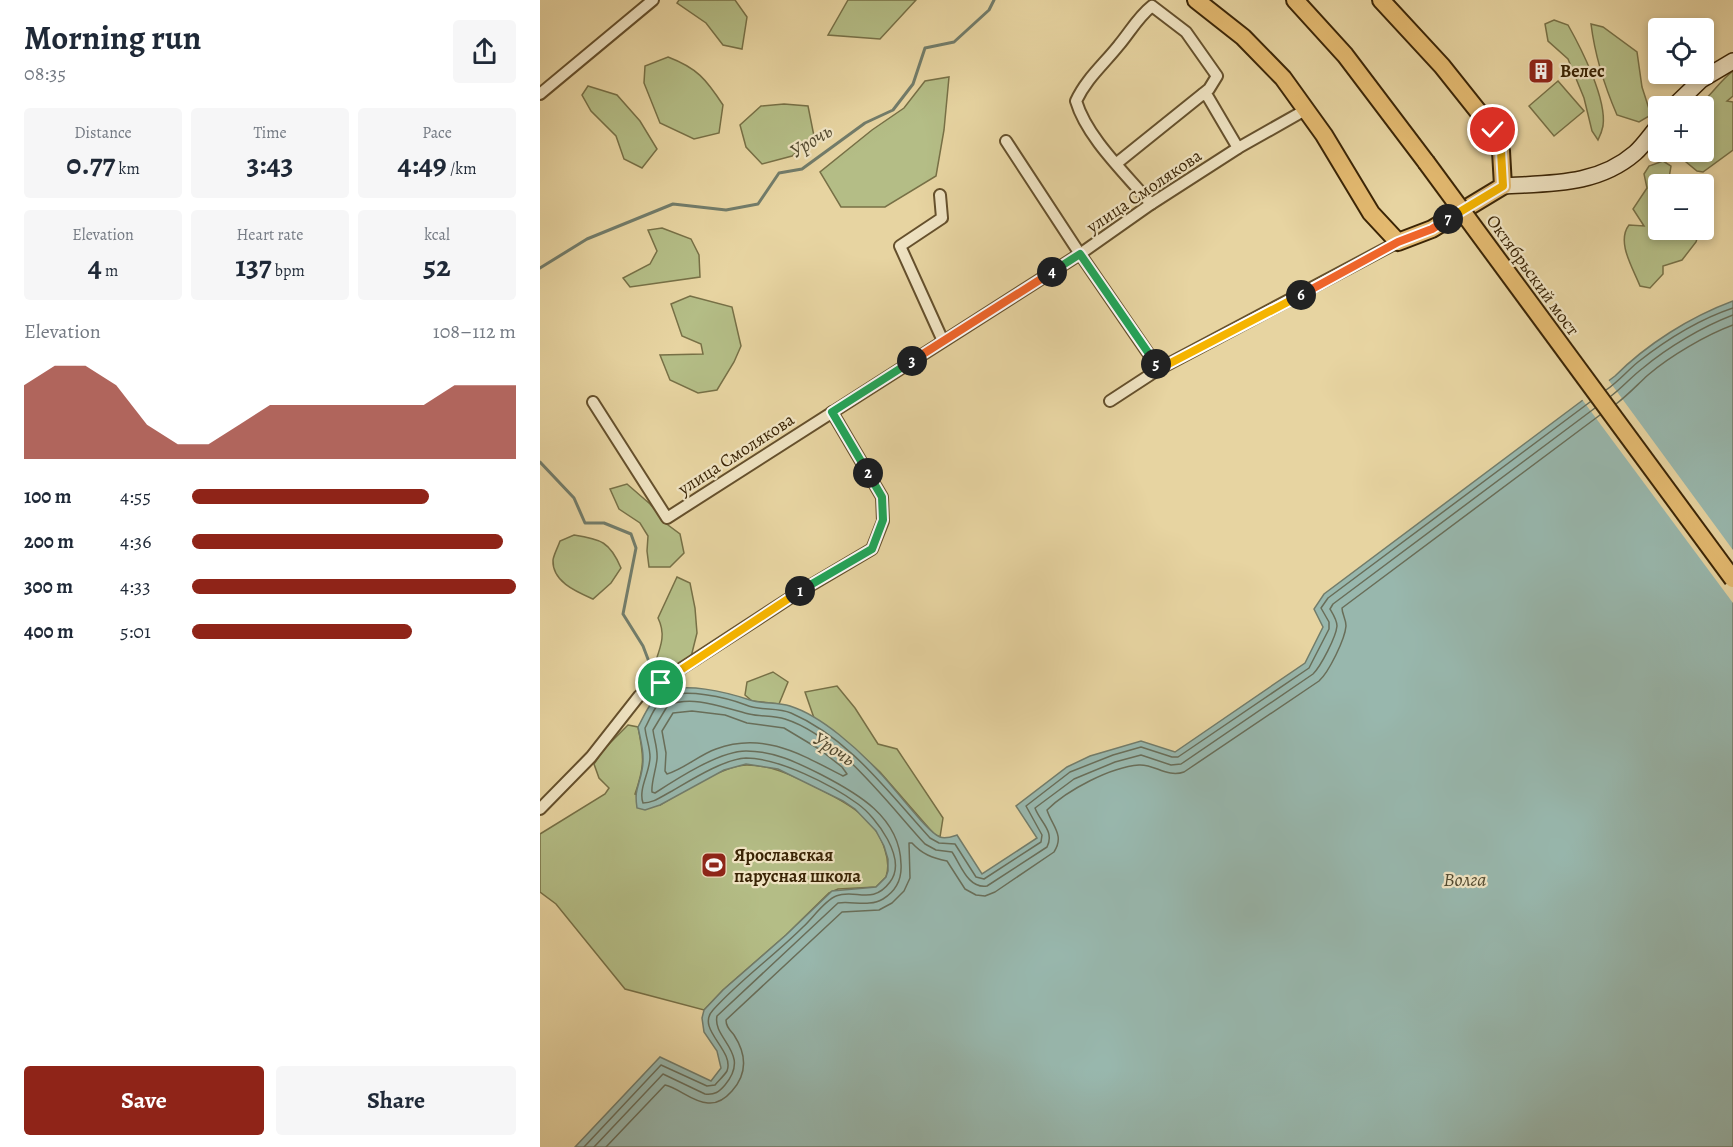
<!DOCTYPE html>
<html lang="en">
<head>
<meta charset="utf-8">
<style>
	body { margin:0; font-family:Alegreya,serif; background:#f6f6f7; color:#1f2937; height:100vh; display:flex; flex-direction:column; font-size:22px; white-space:nowrap }
	* { box-sizing:border-box; margin:0 }
	p { font-size:20px; color:#747a83 }
	.icon { flex:none; width:33px; height:33px; fill:none; stroke:currentColor; stroke-width:2; stroke-linecap:round; stroke-linejoin:round }
	.map { position:relative; flex:1; overflow:hidden }
	.sheet { display:flex; flex-direction:column; background:#fff; width:540px }
	.sheet>* { flex:none }
	.fabs { position:absolute; left:1108px; top:18px; display:grid; gap:12px }
	.fabs a { display:grid; place-items:center; width:66px; height:66px; border-radius:6px; background:#fff; box-shadow:0 3px 9px #0003; font-size:30px }
	.pin { position:absolute; display:grid; place-items:center; width:51px; height:51px; color:#fff; margin:-26px; border:3px solid #fff; border-radius:50%; box-shadow:0 2px 6px #0007 }
	.km { position:absolute; width:30px; height:30px; margin:-15px; border-radius:50%; background:#222; color:#fff; font-size:16px; line-height:30px; text-align:center }
	.round { display:grid; place-items:center; flex:none; width:63px; height:63px; border-radius:6px; background:#f6f6f7 }
	.head { display:flex; align-items:center; justify-content:space-between; height:102px; padding:0 24px }
	h1 { font-size:33px; font-weight:700; line-height:45px }
	.metrics { display:grid; grid-template-columns:repeat(3,1fr); gap:9px; height:102px; padding:6px 24px }
	.metrics div { display:grid; align-content:center; border-radius:6px; background:#f6f6f7; text-align:center }
	.metrics b { font-size:30px; font-weight:700 }
	.metrics small { font-size:16px; font-weight:400 }
	.metrics p { font-size:16px }
	.chart { height:168px; padding:12px 24px }
	.chart p { display:flex; justify-content:space-between }
	.chart svg { width:100%; height:108px; margin-top:6px; fill:#8f2418; opacity:.7 }
	.button { display:flex; gap:12px; margin-top:auto; padding:12px 24px }
	.button a { flex:1; height:69px; border-radius:6px; background:#8f2418; color:#fff; font-size:24px; font-weight:700; line-height:69px; text-align:center }
	.button a+a { background:#f6f6f7; color:#1f2937 }
	ul { padding:0 24px; list-style:none; font-size:20px }
	li { display:grid; grid-template-columns:96px 72px 1fr; align-items:center; height:45px }
	li i { height:15px; border-radius:8px; background:#8f2418 }
	main { display:flex; flex:1; min-height:0 }
	.map>svg:first-child { display:block }
</style>
</head>
<body>
<main>
<section class="sheet">
<div class="head"><div><h1>Morning run</h1><p>08:35</p></div><a class="round"><svg class="icon" aria-label="share" viewBox="0 0 24 24"><path d="M12 15V3M7 8l5-5 5 5M5 13v7h14v-7"/></svg></a></div>
<div class="metrics">
<div><p>Distance</p><b>0.77<small> km</small></b></div>
<div><p>Time</p><b>3:43</b></div>
<div><p>Pace</p><b>4:49<small> /km</small></b></div>
</div>
<div class="metrics">
<div><p>Elevation</p><b>4<small> m</small></b></div>
<div><p>Heart rate</p><b>137<small> bpm</small></b></div>
<div><p>kcal</p><b>52</b></div>
</div>
<div class="chart"><p><span>Elevation</span>108–112 m</p>
<svg viewBox="0 0 160 44" preserveAspectRatio="none"><path d="M0 44V14L10 6L20 6L30 14L40 30L50 38L60 38L70 30L80 22L90 22L100 22L110 22L120 22L130 22L140 14L150 14L160 14V44z"/></svg>
</div>
<ul>
<li><b>100 m</b>4:55<i style="width:73%"></i></li>
<li><b>200 m</b>4:36<i style="width:96%"></i></li>
<li><b>300 m</b>4:33<i style="width:100%"></i></li>
<li><b>400 m</b>5:01<i style="width:68%"></i></li>
</ul>
<div class="button"><a>Save</a><a>Share</a></div>
</section>
<div class="map">
<svg width="1193" height="1147" viewBox="0 0 1193 1147">
	<rect width="100%" height="100%" fill="#e7d4a1"/>
	<filter id="stains"><feTurbulence type="fractalNoise" baseFrequency=".00333" numOctaves="4"/><feColorMatrix values="0 0 0 0 .2 0 0 0 0 .09 0 0 0 0 .02 0 0 0 .5 -.17"/></filter>
	<radialGradient id="worn" r=".72"><stop offset=".6" stop-color="#630" stop-opacity="0"/><stop offset="1" stop-color="#630" stop-opacity=".3"/></radialGradient>
	<g fill="#b4bd86" stroke="#777046" stroke-width="1.5">
		<path d="M 139,0 L 195,0 L 207,17 L 202,49 L 183,45 L 166,23 L 137,3 Z"/>
		<path d="M 308,0 L 376,0 L 340,39 L 288,35 Z"/>
		<path d="M 1014,20 L 1028,25 C 1041,48 1067,99 1063,126 C 1062,131 1060,136 1058,140 L 1052,131 L 1044,98 L 1028,59 L 1008,41 L 1005,24 Z"/>
		<path d="M 1051,24 L 1063,27 L 1097,52 L 1102,87 L 1111,115 L 1099,122 L 1077,115 C 1064,85 1055,56 1051,24 Z"/>
		<path d="M 128,57 C 157,68 166,79 183,105 L 179,133 L 154,139 L 120,123 L 104,83 L 105,66 Z"/>
		<path d="M 1193,71 L 1193,96 L 1187,101 L 1193,102 L 1193,150 L 1163,172 L 1157,171 L 1134,152 L 1164,152 L 1164,106 L 1157,106 C 1171,97 1178,82 1193,71 Z"/>
		<path d="M 409,77 L 404,130 L 396,176 L 345,207 L 301,207 L 280,172 L 332,130 L 364,108 L 385,81 Z"/>
		<path d="M 1018,81 L 1044,111 L 1014,136 L 989,106 Z"/>
		<path d="M 48,86 L 77,95 L 100,121 L 117,149 L 102,168 L 84,159 L 76,136 L 51,111 L 42,95 Z"/>
		<path d="M 244,104 L 268,106 L 274,136 L 252,156 L 222,164 L 206,147 L 200,125 L 221,106 Z"/>
		<path d="M 1123,161 L 1131,166 L 1128,184 L 1119,184 L 1119,230 L 1160,230 L 1156,242 L 1142,260 L 1123,266 L 1123,274 L 1110,288 L 1100,286 C 1093,268 1076,242 1089,225 L 1104,226 L 1093,209 L 1107,188 L 1104,174 L 1109,166 Z"/>
		<path d="M 122,228 L 151,239 L 159,255 L 160,277 L 90,287 L 83,278 L 110,264 L 117,251 L 108,230 Z"/>
		<path d="M 150,296 L 192,307 L 201,346 L 194,362 L 177,390 L 158,393 L 130,380 L 120,355 L 163,354 L 161,344 L 142,336 L 131,304 Z"/>
		<path d="M 87,484 L 110,504 L 128,525 L 140,534 L 144,553 L 130,567 L 109,567 L 107,551 L 108,536 L 100,523 L 79,509 L 70,489 Z"/>
		<path d="M 34,535 C 61,539 70,542 81,568 L 71,583 L 53,599 C 37,592 12,582 13,560 C 14,554 18,547 20,541 Z"/>
		<path d="M 137,577 L 150,583 L 155,608 L 157,633 L 151,657 L 123,673 L 115,663 C 121,646 126,634 118,618 Z"/>
		<path d="M 233,672 L 248,682 L 239,704 L 212,701 L 205,695 L 207,682 Z"/>
		<path d="M 297,686 L 315,708 L 338,744 L 357,749 L 403,818 L 400,837 L 394,834 L 340,772 L 316,750 L 274,718 L 265,692 Z"/>
		<path d="M 88,725 L 98,727 C 104,756 105,766 95,794 L 120,805 C 140,793 184,765 207,765 C 231,765 251,775 272,785 C 301,800 335,815 345,850 C 348,859 349,868 346,877 L 336,887 L 298,889 L 289,893 L 246,935 L 183,990 L 164,1010 L 85,989 L 16,904 L 0,892 L 0,834 L 65,794 L 69,788 L 59,778 L 54,764 L 64,749 Z"/>
	</g>
	<path fill="#98b7ad" stroke="#727c6a" stroke-width="1.5" d="M 1193,301 L 1193,1147 L 35,1147 L 120,1057 L 171,1081 L 181,1068 L 177,1051 L 164,1032 L 162,1018 L 164,1010 L 183,990 L 246,935 L 292,891 L 336,887 L 346,877 L 348,871 L 348,859 L 344,846 L 336,831 L 315,809 L 303,801 L 238,769 L 206,764 L 184,770 L 120,805 L 105,810 L 97,808 C 94,789 99,787 102,770 C 105,755 101,742 98,727 C 104,716 110,701 121,694 C 141,680 189,693 210,700 C 222,704 237,702 250,706 C 282,716 319,750 341,774 C 352,785 388,833 400,837 C 406,839 411,837 417,835 L 442,874 L 497,838 L 476,806 L 527,767 L 550,756 L 601,741 L 635,752 L 765,663 L 783,627 L 774,609 L 784,594 L 1075,376 C 1107,344 1150,317 1193,301 Z"/>
	<path fill="#e7d4a1" d="M 1067,378 L 1193,550 L 1193,603 L 1041,398 Z"/>
	<g fill="none" stroke-linecap="round" stroke-linejoin="round">
		<g stroke="#696e59" stroke-width="1.5">
			<path d="M 1066,390 C 1078,382 1087,371 1098,362 C 1126,340 1160,319 1193,308"/>
			<path d="M 1071,396 C 1082,388 1091,377 1103,368 C 1128,347 1162,327 1193,315"/>
			<path d="M 1076,404 C 1088,395 1097,385 1108,375 C 1130,356 1166,335 1193,325"/>
			<path d="M 152,711 L 185,715 L 207,723 L 244,728 L 279,749 L 302,767 L 307,774 L 303,776 C 262,755 224,731 176,749 C 159,755 144,769 127,774 L 125,771 L 126,753 L 122,731 L 133,713 Z"/>
			<path d="M 44,1147 L 121,1065 L 167,1086 L 175,1085 C 178,1081 184,1076 187,1071 C 195,1050 155,1029 173,1010 C 200,980 234,956 263,927 C 272,919 285,900 296,896 C 315,888 332,906 350,882 C 368,859 336,817 318,804 C 292,785 239,758 206,758 C 184,759 151,780 132,791 C 122,796 114,803 103,803 C 98,789 110,772 110,757 C 110,747 106,738 105,728 C 110,719 115,704 125,698 C 143,687 188,698 206,705 C 220,711 237,707 251,713 C 309,738 348,792 390,838 L 399,843 L 415,844 L 436,877 L 444,879 L 501,842 L 502,835 L 486,806 L 530,772 L 573,755 L 601,747 L 632,757 L 638,757 L 769,668 L 789,629 L 789,622 L 781,608 L 788,598 L 1050,402"/>
			<path d="M 54,1147 L 123,1074 L 165,1094 C 175,1095 179,1092 185,1085 C 212,1053 172,1039 177,1016 L 298,903 C 312,901 330,907 343,899 C 356,891 362,879 361,864 C 360,817 317,793 280,774 C 256,762 234,751 206,751 C 180,751 138,778 115,793 L 112,792 C 111,783 116,770 117,759 C 118,749 114,739 113,730 L 128,705 C 155,695 183,708 209,714 C 221,717 233,715 245,719 C 299,736 348,804 385,844 L 396,850 L 412,852 C 421,865 428,889 447,886 L 507,847 C 515,831 500,822 495,808 L 534,779 L 575,762 L 601,755 L 631,765 L 641,764 L 773,674 C 781,666 796,637 797,626 C 797,620 793,614 790,609 L 793,604 L 1055,408"/>
			<path d="M 66,1147 L 125,1085 C 139,1088 152,1102 168,1103 C 178,1104 185,1099 192,1091 C 207,1074 207,1055 194,1035 C 190,1030 186,1027 186,1020 L 302,912 L 339,910 L 352,903 L 364,891 L 370,878 L 369,843 L 372,843 C 382,854 392,858 407,861 L 425,889 L 436,895 L 445,896 L 455,892 L 514,852 C 525,835 512,826 507,810 C 527,790 571,767 599,765 C 615,764 627,778 644,772 L 779,681 C 789,672 805,639 806,626 C 806,619 802,614 802,608 L 1060,415"/>
		</g>
		<g stroke="#727c6a" stroke-width="3">
			<path d="M 0,268 L 47,239 L 133,204 L 186,210 L 218,204 L 239,173 L 262,169 L 325,123 L 353,110 L 373,84 L 385,48 L 414,42 L 449,10 L 454,0"/>
			<path d="M 0,462 L 34,498 L 45,523 L 64,523 L 91,534 L 96,548 L 83,614 L 103,646 L 122,696"/>
		</g>
		<g stroke="#65502c" stroke-width="14">
			<g id="street">
				<path d="M 0,94 L 113,0"/>
				<path d="M 663,94 L 668,97 L 698,148"/>
				<path d="M 466,141 L 540,254 L 619,369"/>
				<path d="M 577,163 L 669,89 L 677,76 L 646,32 L 612,6 C 598,17 590,32 579,45 C 564,64 546,79 536,101 C 547,138 586,174 611,204"/>
				<path d="M 400,195 L 402,218 L 360,246 L 403,341"/>
				<path d="M 570,401 L 619,369 L 858,242"/>
				<path d="M 53,402 L 127,518 L 540,254 L 611,204 L 698,148 L 767,109"/>
				<path d="M 0,809 L 51,757 L 99,696 L 256,594 L 332,549 L 343,521 L 342,497 L 292,412"/>
			</g>
		</g>
		<g stroke="#3a2405" stroke-width="18">
			<g id="secondary">
				<path d="M 1134,106 L 1161,80 L 1193,61"/>
				<path d="M 963,186 C 1009,183 1057,186 1095,153 C 1104,145 1111,134 1119,125"/>
			</g>
		</g>
		<g stroke="#3a2405" stroke-width="20">
			<g id="primary">
				<path d="M 656,0 L 703,37 L 743,78 L 784,135 L 831,213 L 858,242 L 892,229 L 963,186 L 961,151 L 953,130 L 902,66 L 841,0"/>
				<path d="M 755,0 L 805,55 L 886,162"/>
			</g>
		</g>
		<use href="#street" stroke="#efe3c2" stroke-width="10"/>
		<use href="#secondary" stroke="#efe3c2" stroke-width="15"/>
		<use href="#primary" stroke="#e4ba70" stroke-width="16"/>
		<g stroke="#3a2405" stroke-width="20" stroke-linecap="butt">
			<path id="primary-bridge" d="M 886,162 L 1193,579"/>
		</g>
		<use href="#primary-bridge" stroke="#e4ba70" stroke-width="16"/>
	</g>
	<g fill="none" stroke-linecap="round" stroke-linejoin="round">
		<g stroke="#fff" stroke-width="12">
			<path id="split-1" d="M 121,683 L 260,591"/>
		</g>
		<g stroke="#fff" stroke-width="12">
			<path id="split-2" d="M 260,591 L 332,549 L 343,520 L 342,497 L 328,473"/>
		</g>
		<g stroke="#fff" stroke-width="12">
			<path id="split-3" d="M 328,473 L 292,412 L 372,361"/>
		</g>
		<g stroke="#fff" stroke-width="12">
			<path id="split-4" d="M 372,361 L 512,272"/>
		</g>
		<g stroke="#fff" stroke-width="12">
			<path id="split-5" d="M 512,272 L 540,254 L 616,364"/>
		</g>
		<g stroke="#fff" stroke-width="12">
			<path id="split-6" d="M 616,364 L 619,369 L 761,295"/>
		</g>
		<g stroke="#fff" stroke-width="12">
			<path id="split-7" d="M 761,295 L 858,242 L 892,229 L 908,219"/>
		</g>
		<g stroke="#fff" stroke-width="12">
			<path id="split-8" d="M 908,219 L 963,186 L 961,151 L 953,130"/>
		</g>
		<use href="#split-1" stroke="#f5b400" stroke-width="8"/>
		<use href="#split-2" stroke="#22a559" stroke-width="8"/>
		<use href="#split-3" stroke="#22a559" stroke-width="8"/>
		<use href="#split-4" stroke="#f0652b" stroke-width="8"/>
		<use href="#split-5" stroke="#22a559" stroke-width="8"/>
		<use href="#split-6" stroke="#f5b400" stroke-width="8"/>
		<use href="#split-7" stroke="#f0652b" stroke-width="8"/>
		<use href="#split-8" stroke="#f5b400" stroke-width="8"/>
	</g>
	<defs>
		<g id="building-square" transform="scale(1.35)"><rect x="-9" y="-9" width="18" height="18" rx="4" fill="#8f2418" stroke="#efe3c2"/><path d="M-4-6H4V6H1V3H-1V6H-4ZM-2.5-4.3h1.7v1.8h-1.7ZM.8-4.3h1.7v1.8H.8ZM-2.5-1h1.7V.8h-1.7ZM.8-1h1.7V.8H.8Z" fill="#fff"/></g>
		<g id="stadium-square" transform="scale(1.35)"><rect x="-9" y="-9" width="18" height="18" rx="4" fill="#8f2418" stroke="#efe3c2"/><path d="M0-5a6.5 5 0 1 0 0 10a6.5 5 0 1 0 0-10ZM-3.5-1.8h7v3.6h-7Z" fill="#fff"/></g>
	</defs>
	<g fill-rule="evenodd">
		<use href="#building-square" x="1001" y="71"/>
		<use href="#stadium-square" x="174" y="865"/>
	</g>
	<g text-anchor="middle" dominant-baseline="central" stroke-width="4.5" stroke-linejoin="round" paint-order="stroke">
		<g font-size="18" font-weight="bold" fill="#3a2405" stroke="#efe3c2" text-anchor="start">
			<text x="1020" y="71">Велес</text>
			<text x="194" y="855">Ярославская<tspan x="194" dy="21">парусная школа</tspan></text>
		</g>
		<g font-size="18" fill="#3a2405" stroke="#efe3c2">
			<text transform="translate(604 191) rotate(-34)">улица Смолякова</text>
			<text transform="translate(993 275) rotate(54)">Октябрьский мост</text>
			<text transform="translate(196 454) rotate(-33)">улица Смолякова</text>
		</g>
		<g font-size="20" font-style="italic" fill="#52492f" stroke="#efe3c2">
			<text transform="translate(271 141) rotate(-32)">Урочь</text>
			<text transform="translate(294 749) rotate(33)">Урочь</text>
			<text x="925" y="879">Волга</text>
		</g>
	</g>
	<rect width="100%" height="100%" filter="url(#stains)"/>
	<rect width="100%" height="100%" fill="url(#worn)"/>
</svg>
<div class="fabs">
<a><svg class="icon" aria-label="locate" viewBox="0 0 24 24"><circle cx="12" cy="12" r="6"/><path d="M12 2v4M12 18v4M2 12h4M18 12h4"/></svg></a>
<a>+</a>
<a>−</a>
</div>
<div class="pin" style="left:121px;top:683px;background:#1e9e55"><svg class="icon" aria-label="arrive" viewBox="0 0 24 24"><path d="M6 21V4h12l-3 4 3 4H6"/></svg></div>
<div class="pin" style="left:953px;top:130px;background:#d93025"><svg class="icon" aria-label="check" viewBox="0 0 24 24"><path d="M5 12l5 5 9-10"/></svg></div>
<b class="km" style="left:260px;top:591px">1</b>
<b class="km" style="left:328px;top:473px">2</b>
<b class="km" style="left:372px;top:361px">3</b>
<b class="km" style="left:512px;top:272px">4</b>
<b class="km" style="left:616px;top:364px">5</b>
<b class="km" style="left:761px;top:295px">6</b>
<b class="km" style="left:908px;top:219px">7</b>
</div>
</main>
</body>
</html>
